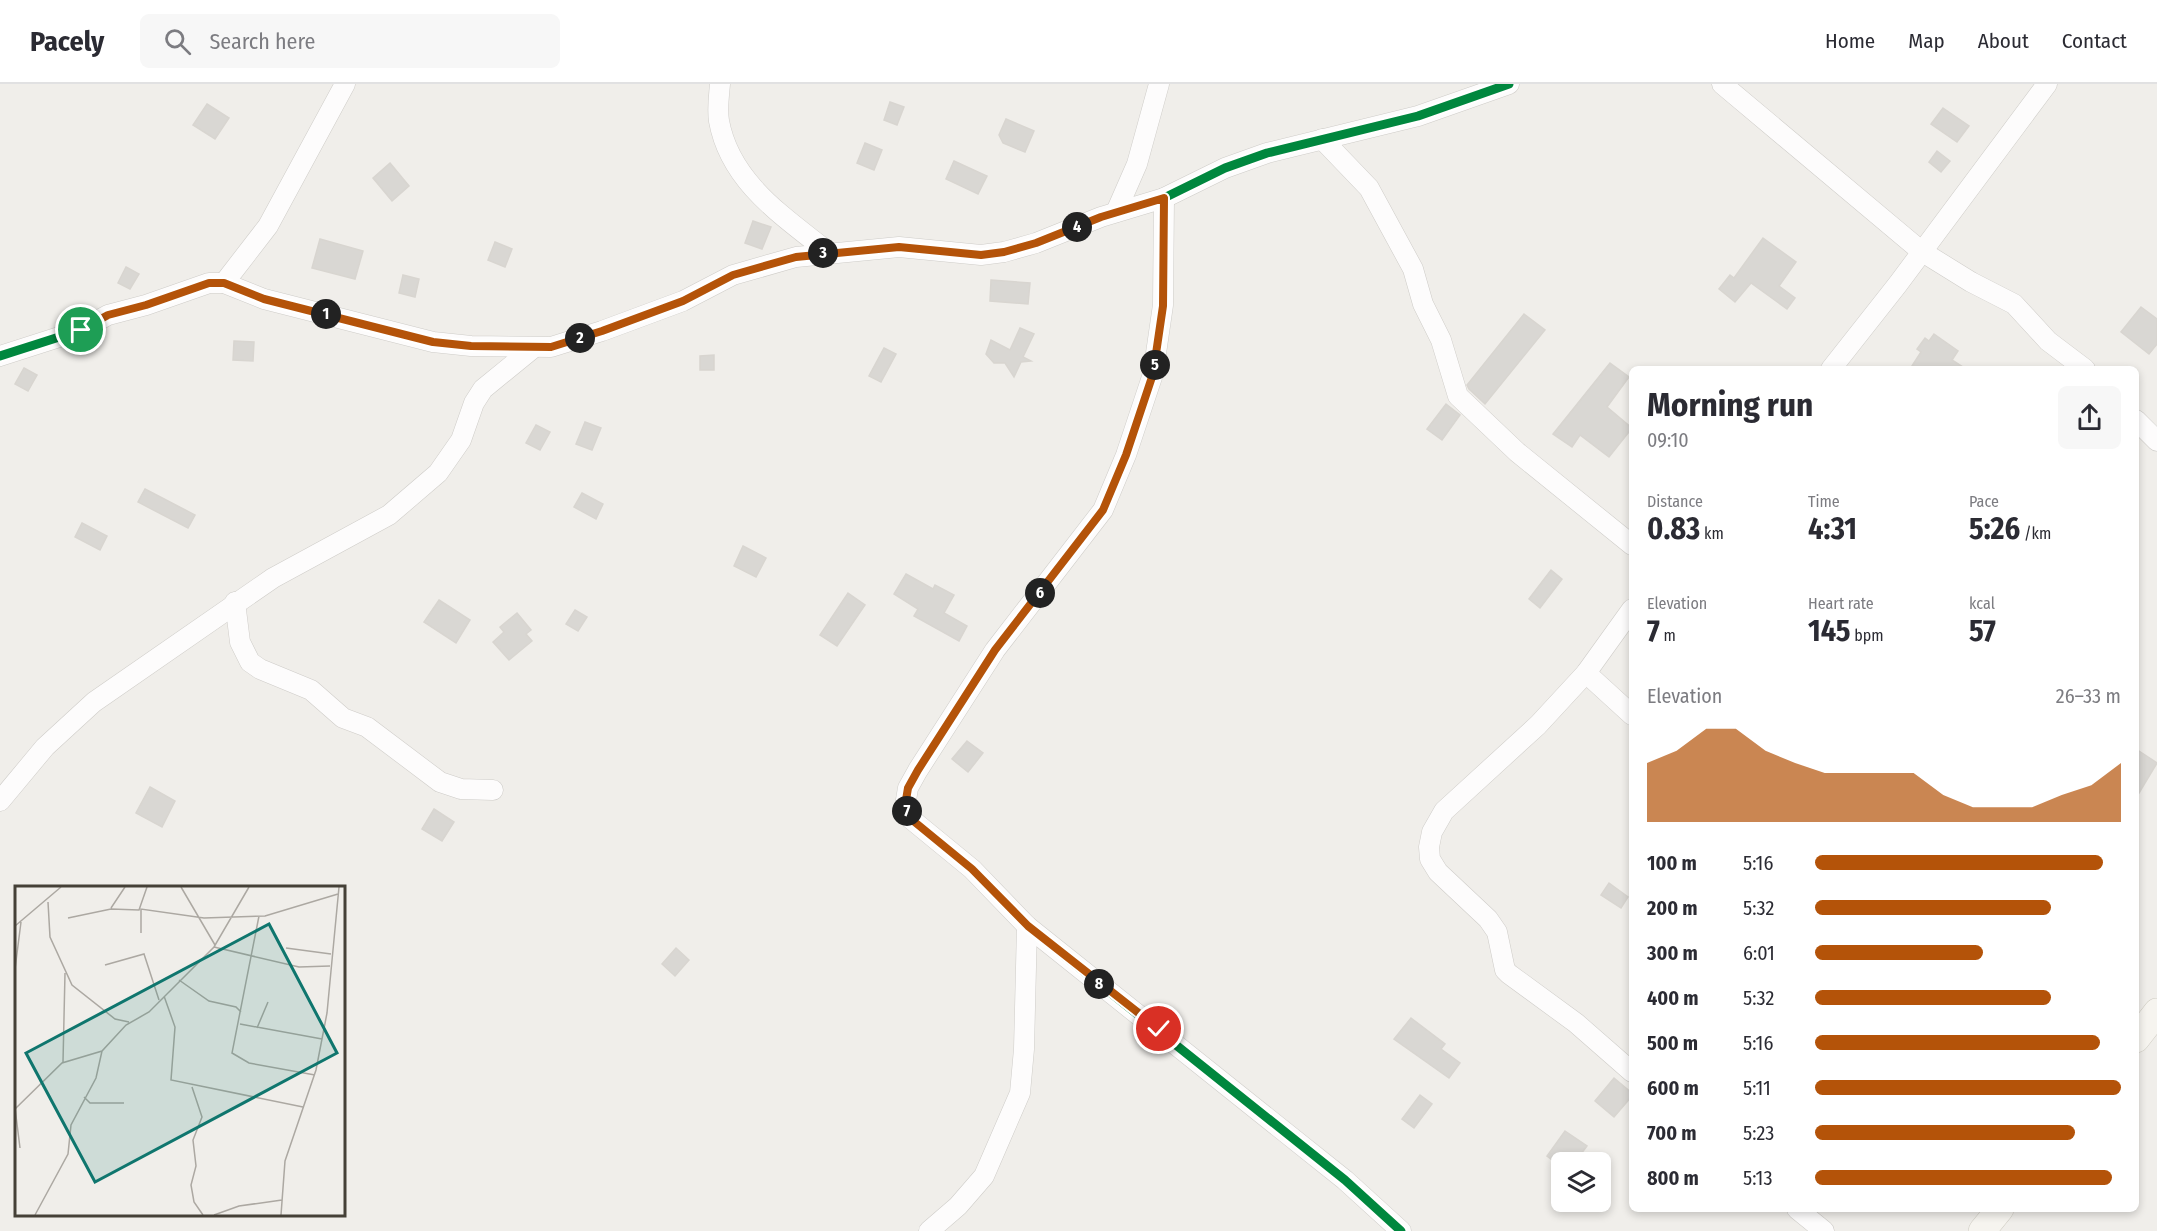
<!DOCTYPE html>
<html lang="en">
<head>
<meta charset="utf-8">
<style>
	body { margin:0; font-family:"Fira Sans Condensed",sans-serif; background:#f7f7f7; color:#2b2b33; height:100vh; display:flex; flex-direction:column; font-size:22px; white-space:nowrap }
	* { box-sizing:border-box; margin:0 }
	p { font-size:20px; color:#7c7c81 }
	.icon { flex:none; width:33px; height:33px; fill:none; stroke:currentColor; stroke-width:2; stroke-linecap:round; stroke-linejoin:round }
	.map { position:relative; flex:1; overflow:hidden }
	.details { position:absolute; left:1629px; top:282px; width:510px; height:846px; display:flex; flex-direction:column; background:#fff; border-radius:9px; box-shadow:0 3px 9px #0003 }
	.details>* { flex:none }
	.fabs { position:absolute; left:1551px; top:1068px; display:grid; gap:12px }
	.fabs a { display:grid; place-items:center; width:60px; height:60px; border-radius:9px; background:#fff; box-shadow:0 3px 9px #0003; font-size:30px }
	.pin { position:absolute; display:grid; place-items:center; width:51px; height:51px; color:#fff; margin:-26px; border:3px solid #fff; border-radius:50%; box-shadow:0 2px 6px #0007 }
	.km { position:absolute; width:30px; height:30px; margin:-15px; border-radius:50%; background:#222; color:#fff; font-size:16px; line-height:30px; text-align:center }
	.round { display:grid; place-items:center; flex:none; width:63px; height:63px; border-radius:9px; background:#f7f7f7 }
	.head { display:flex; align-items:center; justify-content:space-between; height:102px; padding:0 18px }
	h1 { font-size:33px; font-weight:700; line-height:45px }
	.stats { display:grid; grid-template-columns:repeat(3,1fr); gap:9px; height:102px; padding:6px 18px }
	.stats div { display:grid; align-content:center }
	.stats b { font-size:30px; font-weight:700 }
	.stats small { font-size:16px; font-weight:400 }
	.stats p { font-size:16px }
	.chart { height:168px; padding:12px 18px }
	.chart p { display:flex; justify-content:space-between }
	.chart svg { width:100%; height:108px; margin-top:6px; fill:#b45309; opacity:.7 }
	ul { padding:0 18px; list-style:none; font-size:20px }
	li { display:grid; grid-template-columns:96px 72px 1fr; align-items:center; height:45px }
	li i { height:15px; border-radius:8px; background:#b45309 }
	header { display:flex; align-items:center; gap:36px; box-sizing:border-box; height:84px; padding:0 30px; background:#fff; border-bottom:2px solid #e1e1e2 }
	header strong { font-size:28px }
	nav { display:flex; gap:33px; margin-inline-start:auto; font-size:21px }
	.search { width:420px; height:54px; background:#f7f7f7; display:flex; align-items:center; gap:15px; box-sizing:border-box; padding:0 21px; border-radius:9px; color:#7c7c81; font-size:22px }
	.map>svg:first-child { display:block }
</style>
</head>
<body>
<header>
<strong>Pacely</strong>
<div class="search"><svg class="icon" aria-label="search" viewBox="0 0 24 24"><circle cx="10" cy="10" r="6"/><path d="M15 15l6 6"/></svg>Search here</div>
<nav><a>Home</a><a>Map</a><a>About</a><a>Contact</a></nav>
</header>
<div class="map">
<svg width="2157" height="1147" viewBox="0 0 2157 1147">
	<rect width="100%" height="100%" fill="#f0eeea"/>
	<g fill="#d9d7d3" stroke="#d8d5d0" stroke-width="1.5">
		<path d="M 890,18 L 904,23 L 897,41 L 884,36 Z"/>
		<path d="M 207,20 L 229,34 L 215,55 L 193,41 Z"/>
		<path d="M 1943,24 L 1969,42 L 1957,58 L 1931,40 Z"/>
		<path d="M 1006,35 L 1034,47 L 1025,68 L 1003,59 L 999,51 Z"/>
		<path d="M 865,59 L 882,66 L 874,86 L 857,79 Z"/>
		<path d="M 1937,67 L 1950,77 L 1941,88 L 1929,78 Z"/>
		<path d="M 954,77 L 987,92 L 978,110 L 946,95 Z"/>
		<path d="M 390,79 L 409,102 L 392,117 L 373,94 Z"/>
		<path d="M 753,137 L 771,143 L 762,165 L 745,159 Z"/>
		<path d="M 1763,154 L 1796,178 L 1779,202 L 1795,214 L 1787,225 L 1751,199 L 1735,218 L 1719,205 L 1730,191 L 1734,194 Z"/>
		<path d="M 320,155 L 363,167 L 355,195 L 312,184 Z"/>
		<path d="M 495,158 L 512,165 L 505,183 L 488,176 Z"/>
		<path d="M 126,183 L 139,190 L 130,205 L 118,199 Z"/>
		<path d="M 403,191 L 419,195 L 415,213 L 399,209 Z"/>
		<path d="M 991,196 L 1030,199 L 1028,220 L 990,217 Z"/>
		<path d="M 2141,223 L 2157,235 L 2157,260 L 2149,270 L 2121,248 Z"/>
		<path d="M 1524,230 L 1545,246 L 1485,320 L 1469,305 L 1467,301 Z"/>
		<path d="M 1020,244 L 1034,250 L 1023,273 L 1031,277 L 1021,278 L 1014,293 L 1005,279 L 994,279 L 986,270 L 991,256 L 1010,266 Z"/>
		<path d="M 1934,250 L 1958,267 L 1952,276 L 1966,285 L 1910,285 L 1921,268 L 1917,265 L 1925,254 L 1929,257 Z"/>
		<path d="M 234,257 L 254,258 L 253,277 L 233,276 Z"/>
		<path d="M 884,264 L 896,270 L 881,298 L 869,292 Z"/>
		<path d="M 714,271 L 714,286 L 700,286 L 700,272 Z"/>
		<path d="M 1610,279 L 1629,293 L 1607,323 L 1632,344 L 1609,373 L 1580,351 L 1572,363 L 1553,350 Z"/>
		<path d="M 24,284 L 37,291 L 28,307 L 15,300 Z"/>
		<path d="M 1446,320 L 1460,331 L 1442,356 L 1427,345 Z"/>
		<path d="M 585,338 L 601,344 L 592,366 L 576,360 Z"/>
		<path d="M 536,341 L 550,348 L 540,366 L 526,359 Z"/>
		<path d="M 145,405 L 195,431 L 188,444 L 138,418 Z"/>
		<path d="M 582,409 L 603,420 L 596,435 L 574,423 Z"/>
		<path d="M 82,439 L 107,452 L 100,466 L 75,453 Z"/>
		<path d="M 743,462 L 766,474 L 756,493 L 734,482 Z"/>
		<path d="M 1551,486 L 1562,495 L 1540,524 L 1529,515 Z"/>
		<path d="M 906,490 L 933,505 L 935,501 L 954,511 L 944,529 L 967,542 L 959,557 L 914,532 L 918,525 L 894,510 Z"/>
		<path d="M 848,509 L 865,521 L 837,562 L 820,551 Z"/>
		<path d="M 439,516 L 470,536 L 456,559 L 424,538 Z"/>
		<path d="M 575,526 L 587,533 L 578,547 L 566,540 Z"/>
		<path d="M 517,529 L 531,546 L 526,550 L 532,557 L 509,576 L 493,558 L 504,548 L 500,543 Z"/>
		<path d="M 967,657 L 983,669 L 968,688 L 952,675 Z"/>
		<path d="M 2136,665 L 2157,679 L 2136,714 Z"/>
		<path d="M 150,703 L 175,717 L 162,743 L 136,729 Z"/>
		<path d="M 434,725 L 454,738 L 442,757 L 422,745 Z"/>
		<path d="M 1609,799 L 1628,813 L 1621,824 L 1601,811 Z"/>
		<path d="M 676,864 L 689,876 L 675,892 L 662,880 Z"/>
		<path d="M 1411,934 L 1445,960 L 1441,965 L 1460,979 L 1449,994 L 1394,955 Z"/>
		<path d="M 1614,994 L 1632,1009 L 1632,1012 L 1614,1033 L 1595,1017 Z"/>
		<path d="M 1420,1011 L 1432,1020 L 1414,1044 L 1402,1035 Z"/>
		<path d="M 1565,1047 L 1587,1062 L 1575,1078 L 1555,1078 L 1547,1072 Z"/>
	</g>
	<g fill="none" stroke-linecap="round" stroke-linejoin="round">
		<g stroke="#ceccc8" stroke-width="21">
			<g id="street">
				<path d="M 720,0 C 719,12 717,25 719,37 C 730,98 783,132 828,168"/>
				<path d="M 1722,0 L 1921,167 L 1971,198 L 2014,220 L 2048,257 L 2085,285"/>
				<path d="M 1322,55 L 1369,104 L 1413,185 L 1423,220 L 1441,256 L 1458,312 L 1517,368 L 1632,461"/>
				<path d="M 1164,114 L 1163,221 L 1153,290 L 1126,371 L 1103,426 L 995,566 L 918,686 L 908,704 L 905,722 L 911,735 L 972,785 L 1027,842 L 1345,1096 L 1401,1147"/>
				<path d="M 1116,128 L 1137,80 L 1159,0"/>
				<path d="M 224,199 L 268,142 L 345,0"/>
				<path d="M 0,272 L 81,246 L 108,231 L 146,221 L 209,199 L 224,199 L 264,215 L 433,258 L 471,262 L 551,263 L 602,247 L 683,217 L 733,191 L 796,173 L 899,163 L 981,171 L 1004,168 L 1036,159 L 1101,133 L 1164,114 L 1225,84 L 1267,69 L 1418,32 L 1509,0"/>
				<path d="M 1831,285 L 1898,200 L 2047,0"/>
				<path d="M 2136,336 L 2157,357"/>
				<path d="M 235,518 L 240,558 L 250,578 L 260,585 L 311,606 L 343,634 L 367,643 L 440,698 L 461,705 L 493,706"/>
				<path d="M 1632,525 L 1586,589 L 1538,641 L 1444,727 L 1432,748 L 1429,763 L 1430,775 L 1438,788 L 1488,835 L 1497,848 L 1505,886 L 1509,890 L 1576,939 L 1632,988"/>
				<path d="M 1586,589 L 1632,631"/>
				<path d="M 0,717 L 45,663 L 94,618 L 273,494 L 389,431 L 438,389 L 461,356 L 474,319 L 483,305 L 532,265"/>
				<path d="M 1797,1125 L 1824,1147"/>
				<path d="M 929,1147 L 958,1122 L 984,1092 L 1020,1009 L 1024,965 L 1027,842"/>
			</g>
		</g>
		<g stroke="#cecbc1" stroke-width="28">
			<g id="secondary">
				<path d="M 2136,955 L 2157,928"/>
				<path d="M 1982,1147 L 2000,1125"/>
			</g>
		</g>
		<use href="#street" stroke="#fdfcfc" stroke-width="20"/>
		<use href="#secondary" stroke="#f6f4ef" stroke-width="27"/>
		<g stroke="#fff" stroke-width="13">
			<g id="cycleway">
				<path d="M 1164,114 L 1163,221 L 1153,290 L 1126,371 L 1103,426 L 995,566 L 918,686 L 908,704 L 905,722 L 911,735 L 972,785 L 1027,842 L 1345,1096 L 1401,1147"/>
				<path d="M 0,272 L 81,246 L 108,231 L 146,221 L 209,199 L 224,199 L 264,215 L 433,258 L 471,262 L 551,263 L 602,247 L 683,217 L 733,191 L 796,173 L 899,163 L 981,171 L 1004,168 L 1036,159 L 1101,133 L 1164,114 L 1225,84 L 1267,69 L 1418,32 L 1509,0"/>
			</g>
		</g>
		<use href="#cycleway" stroke="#00873e" stroke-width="9"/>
	</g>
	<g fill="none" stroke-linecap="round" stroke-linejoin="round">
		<g stroke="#fff" stroke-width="12">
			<path id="route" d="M 81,246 L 108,231 L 146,221 L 209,199 L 224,199 L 264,215 L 433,258 L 471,262 L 551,263 L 602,247 L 683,217 L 733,191 L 796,173 L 899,163 L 981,171 L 1004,168 L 1036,159 L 1101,133 L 1164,114 L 1163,222 L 1153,290 L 1126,371 L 1103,426 L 995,566 L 918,686 L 908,704 L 905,722 L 911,735 L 972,785 L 1028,842 L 1159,945"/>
		</g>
		<use href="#route" stroke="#b45309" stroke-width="8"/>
	</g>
	<g transform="translate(15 802)">
		<rect width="330" height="330" fill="#f0eeea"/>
		<path fill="none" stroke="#aca8a2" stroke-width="1.5" d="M 166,1 L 200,59M 33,16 L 35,51 L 57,99 L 100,133 L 114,136M 96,22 L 110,1M 244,30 L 217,167 L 234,177 L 300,189M 53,32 L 96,23 L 124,24 L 132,1M 0,40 L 46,1M 126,47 L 126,23 L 189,32 L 250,30 L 323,8M 199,61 L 284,81 L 315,80M 271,62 L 316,68M 90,79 L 129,68 L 144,114M 0,83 L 6,36M 164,94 L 194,115 L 221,121 L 226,126M 149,110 L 160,141 L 156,194 L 288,221M 225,138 L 307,153M 242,142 L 253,116M 48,176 L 50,87M 177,201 L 187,231 L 178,254 L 181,280 L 176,299 L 179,316 L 188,329M 69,211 L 75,217 L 109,217M 0,222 L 5,262M 0,223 L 47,177 L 87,165 L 111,139 L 134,126 L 199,61 L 234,1M 20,329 L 53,268 L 56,239 L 81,192 L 87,165M 199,329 L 224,320 L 267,314M 266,329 L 270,275 L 301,184 L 312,127 L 324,1"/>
		<path fill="#0f766e" fill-opacity="0.15" stroke="#0f766e" stroke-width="3" d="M 254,38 L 322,167 L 80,296 L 11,167 Z"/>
		<rect width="330" height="330" fill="none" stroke="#454037" stroke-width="3"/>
	</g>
</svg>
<div class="fabs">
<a><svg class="icon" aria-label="layers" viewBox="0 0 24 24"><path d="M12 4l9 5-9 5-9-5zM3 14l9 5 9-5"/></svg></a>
</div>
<div class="pin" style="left:81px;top:246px;background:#1e9e55"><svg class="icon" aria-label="arrive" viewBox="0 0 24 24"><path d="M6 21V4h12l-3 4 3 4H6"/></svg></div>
<div class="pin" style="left:1159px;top:945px;background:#d93025"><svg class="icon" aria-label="check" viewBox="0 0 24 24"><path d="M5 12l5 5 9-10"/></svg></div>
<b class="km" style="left:326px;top:230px">1</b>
<b class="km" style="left:580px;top:254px">2</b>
<b class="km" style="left:823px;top:169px">3</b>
<b class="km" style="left:1077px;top:143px">4</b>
<b class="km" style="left:1155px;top:281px">5</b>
<b class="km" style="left:1040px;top:509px">6</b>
<b class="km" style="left:907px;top:727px">7</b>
<b class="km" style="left:1099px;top:900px">8</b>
<section class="details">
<div class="head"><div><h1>Morning run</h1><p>09:10</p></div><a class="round"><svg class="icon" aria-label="share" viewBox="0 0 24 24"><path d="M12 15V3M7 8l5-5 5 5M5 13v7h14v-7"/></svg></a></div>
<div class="stats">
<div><p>Distance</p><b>0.83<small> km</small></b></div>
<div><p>Time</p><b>4:31</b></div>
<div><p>Pace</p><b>5:26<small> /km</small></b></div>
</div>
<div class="stats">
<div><p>Elevation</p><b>7<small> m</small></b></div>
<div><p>Heart rate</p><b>145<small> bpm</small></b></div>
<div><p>kcal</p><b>57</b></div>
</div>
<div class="chart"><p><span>Elevation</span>26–33 m</p>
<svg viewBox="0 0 160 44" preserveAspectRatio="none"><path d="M0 44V20L10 15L20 6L30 6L40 15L50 20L60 24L70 24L80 24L90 24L100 33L110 38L120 38L130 38L140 33L150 29L160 20V44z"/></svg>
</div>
<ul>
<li><b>100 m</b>5:16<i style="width:94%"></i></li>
<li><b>200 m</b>5:32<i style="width:77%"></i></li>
<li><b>300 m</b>6:01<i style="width:55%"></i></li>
<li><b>400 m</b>5:32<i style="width:77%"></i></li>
<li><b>500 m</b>5:16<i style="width:93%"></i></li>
<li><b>600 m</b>5:11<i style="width:100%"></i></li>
<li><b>700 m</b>5:23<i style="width:85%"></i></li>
<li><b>800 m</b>5:13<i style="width:97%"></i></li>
</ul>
</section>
</div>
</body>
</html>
